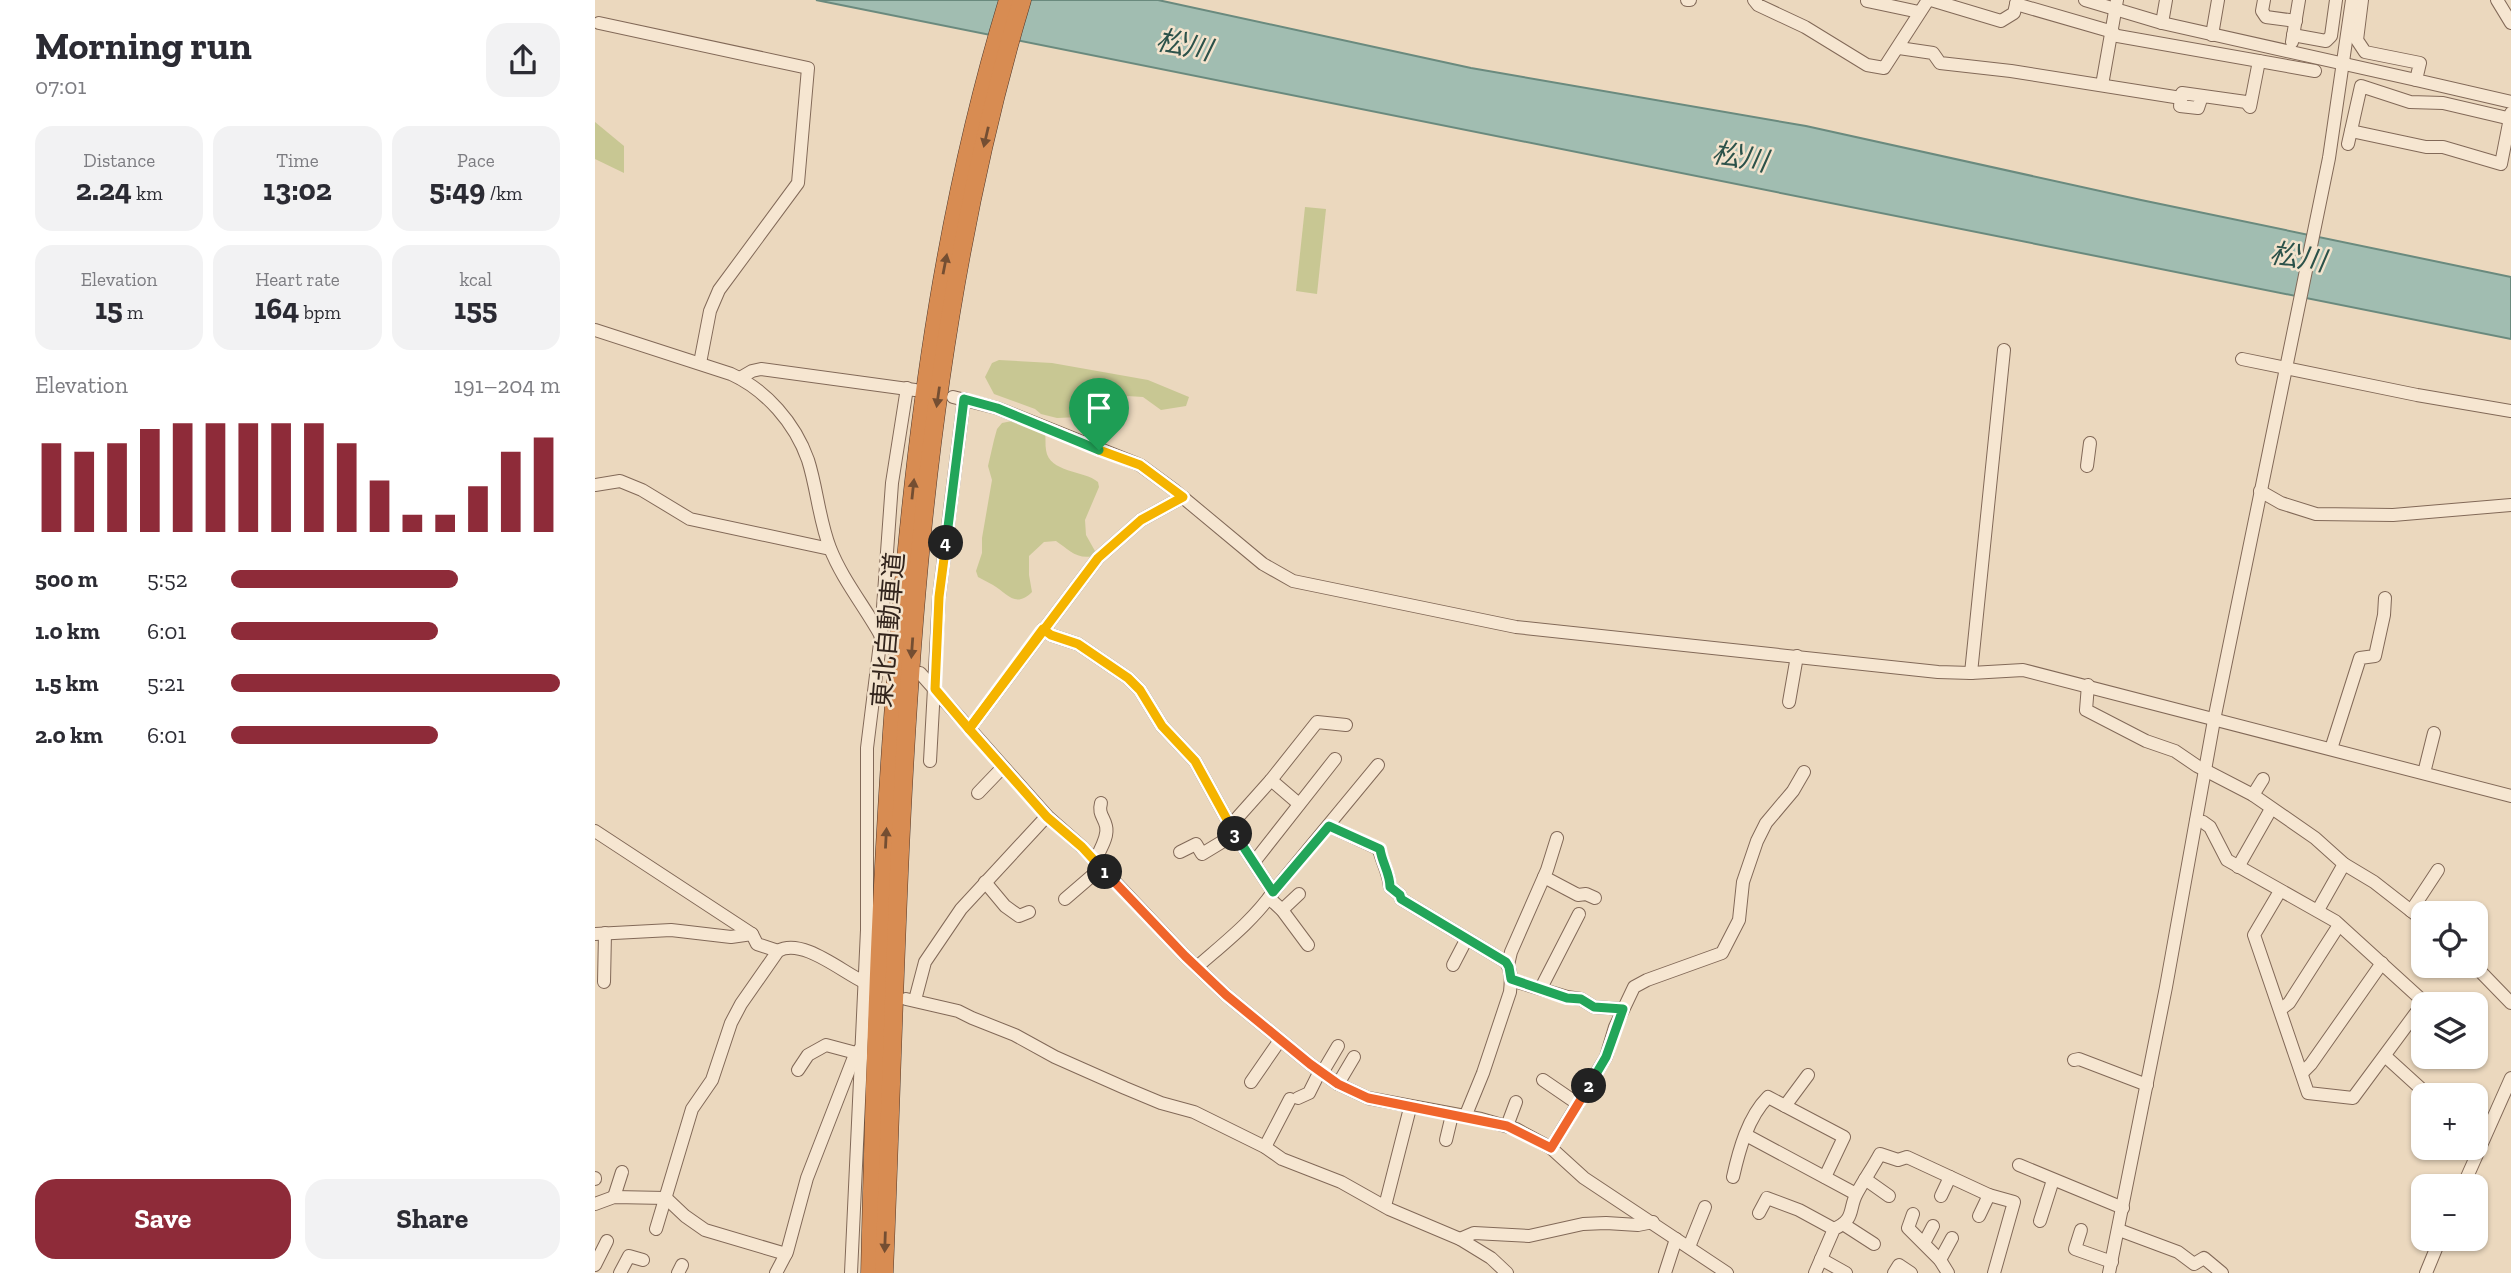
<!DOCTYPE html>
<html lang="en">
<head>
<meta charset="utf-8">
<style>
	body { margin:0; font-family:"Zilla Slab","Noto Sans JP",serif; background:#f2f2f3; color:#2b2b33; height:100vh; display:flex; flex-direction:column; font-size:26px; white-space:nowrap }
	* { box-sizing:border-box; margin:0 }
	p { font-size:23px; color:#7c7c81 }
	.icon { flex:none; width:38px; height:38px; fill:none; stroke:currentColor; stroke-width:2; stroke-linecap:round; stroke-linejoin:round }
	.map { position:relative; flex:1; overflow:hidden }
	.side { display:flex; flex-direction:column; background:#fff; width:595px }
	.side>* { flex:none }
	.tools { position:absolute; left:1816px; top:901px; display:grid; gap:14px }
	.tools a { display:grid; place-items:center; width:77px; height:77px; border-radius:14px; background:#fff; box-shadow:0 2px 5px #0004; font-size:35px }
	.pin { position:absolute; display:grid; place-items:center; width:60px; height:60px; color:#fff; margin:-72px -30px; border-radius:50% 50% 50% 0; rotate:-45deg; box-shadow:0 0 7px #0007 }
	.pin .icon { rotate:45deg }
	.km { position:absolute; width:35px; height:35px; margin:-18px; border-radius:50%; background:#222; color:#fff; font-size:19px; line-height:35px; text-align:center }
	.round { display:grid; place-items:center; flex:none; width:74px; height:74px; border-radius:21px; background:#f2f2f3 }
	.overview { display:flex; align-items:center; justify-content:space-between; height:119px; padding:0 35px }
	h1 { font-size:38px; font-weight:700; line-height:52px }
	.metrics { display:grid; grid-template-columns:repeat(3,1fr); gap:10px; height:119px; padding:7px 35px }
	.metrics div { display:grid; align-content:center; border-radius:18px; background:#f2f2f3; text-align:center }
	.metrics b { font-size:30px; font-weight:700 }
	.metrics small { font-size:19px; font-weight:400 }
	.metrics p { font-size:19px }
	.chart { height:196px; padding:14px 35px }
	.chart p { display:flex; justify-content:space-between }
	.chart svg { width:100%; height:126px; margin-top:7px; stroke:#8e2b39; stroke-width:6 }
	.button { display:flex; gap:14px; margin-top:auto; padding:14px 35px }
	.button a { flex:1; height:80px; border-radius:21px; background:#8e2b39; color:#fff; font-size:28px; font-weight:700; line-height:80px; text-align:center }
	.button a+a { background:#f2f2f3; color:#2b2b33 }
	ul { padding:0 35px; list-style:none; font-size:23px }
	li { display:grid; grid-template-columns:112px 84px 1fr; align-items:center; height:52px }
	li i { height:18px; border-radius:9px; background:#8e2b39 }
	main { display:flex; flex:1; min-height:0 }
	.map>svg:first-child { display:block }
</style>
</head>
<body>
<main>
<section class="side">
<div class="overview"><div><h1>Morning run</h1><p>07:01</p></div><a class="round"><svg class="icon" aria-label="share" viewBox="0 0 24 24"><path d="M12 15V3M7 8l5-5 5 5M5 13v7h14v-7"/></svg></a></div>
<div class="metrics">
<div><p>Distance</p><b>2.24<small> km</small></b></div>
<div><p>Time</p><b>13:02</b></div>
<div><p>Pace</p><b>5:49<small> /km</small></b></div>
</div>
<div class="metrics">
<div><p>Elevation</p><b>15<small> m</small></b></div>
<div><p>Heart rate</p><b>164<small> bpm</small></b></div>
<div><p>kcal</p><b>155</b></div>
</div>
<div class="chart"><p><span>Elevation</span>191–204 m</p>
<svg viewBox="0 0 160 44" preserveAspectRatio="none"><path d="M5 44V13M15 44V16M25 44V13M35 44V8M45 44V6M55 44V6M65 44V6M75 44V6M85 44V6M95 44V13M105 44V26M115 44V38M125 44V38M135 44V28M145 44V16M155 44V11"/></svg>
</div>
<ul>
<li><b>500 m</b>5:52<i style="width:69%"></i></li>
<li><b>1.0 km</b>6:01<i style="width:63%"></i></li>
<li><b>1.5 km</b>5:21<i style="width:100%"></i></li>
<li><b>2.0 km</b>6:01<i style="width:63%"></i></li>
</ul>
<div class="button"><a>Save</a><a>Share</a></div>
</section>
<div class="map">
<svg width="1916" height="1273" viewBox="0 0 1916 1273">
	<rect width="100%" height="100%" fill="#ebd8be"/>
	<g fill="#c8c793">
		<path d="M 0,122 L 29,146 L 29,173 L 0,159 Z"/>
		<path d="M 710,207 L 731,209 L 722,294 L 701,291 Z"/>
		<path d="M 404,360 L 457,363 L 553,380 L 594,397 L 591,406 L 566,410 L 548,397 L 532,396 L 517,413 L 508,416 L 462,418 L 446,414 L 440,409 L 399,394 L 390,377 L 397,363 Z"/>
		<path d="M 417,421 L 450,433 C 451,439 450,444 451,450 C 454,473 489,470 503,482 L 504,487 L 490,520 L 491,535 L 500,551 L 498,556 C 482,560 473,549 461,541 L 449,542 L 434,556 L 434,575 L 437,592 C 420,609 412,593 398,585 C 393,582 388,580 383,577 L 381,571 L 387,553 L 387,538 L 397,480 L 393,466 L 399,440 L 402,429 L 407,423 Z"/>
	</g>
	<path fill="#a1bdb1" stroke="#6a8a7e" stroke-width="2" d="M 221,0 L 563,0 L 876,68 L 1211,126 L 1546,200 L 1916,277 L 1916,339 Z"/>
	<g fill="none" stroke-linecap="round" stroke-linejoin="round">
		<g stroke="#826958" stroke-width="14">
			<g id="minor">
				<path d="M 1092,0 L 1095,0"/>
				<path d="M 1159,0 L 1163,5 L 1210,27 L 1272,65 L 1289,68 L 1333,0"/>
				<path d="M 1336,0 L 1406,21 L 1419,13 L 1422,0"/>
				<path d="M 1490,0 L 1567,23 L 1821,80"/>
				<path d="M 1669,0 L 1667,11 L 1671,17 L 1701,21"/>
				<path d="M 1767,0 L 1762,40 L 1770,52 L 1825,63 L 1821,80 L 1916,102"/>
				<path d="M 1902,0 L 1916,23"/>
				<path d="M 1272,1 L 1324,12"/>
				<path d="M 1421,4 L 1518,32"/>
				<path d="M 4,23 L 213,68 L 203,183 L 124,290 L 115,311 L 105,363"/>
				<path d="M 1567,23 L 1571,0"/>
				<path d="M 1517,35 L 1720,71"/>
				<path d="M 1617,35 L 1623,0"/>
				<path d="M 1698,35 L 1731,41 L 1736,36 L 1741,0"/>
				<path d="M 1697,42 L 1704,0"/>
				<path d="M 1304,48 L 1338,53 L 1345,63 L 1416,71 L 1586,98"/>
				<path d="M 1507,85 L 1522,0"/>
				<path d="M 1607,96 L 1603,108 L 1585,106 L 1587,93 L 1651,102 L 1655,107 L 1664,61"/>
				<path d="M 1756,131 L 1831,147 L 1848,147 L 1906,164 L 1916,113"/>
				<path d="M 1753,144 L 1766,86 L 1815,102 L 1848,103 L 1916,119"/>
				<path d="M 0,330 L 136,374 C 171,390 200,423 213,460 C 222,488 224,520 235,548 C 247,579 270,607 286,636"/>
				<path d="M 1647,359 L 1822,395 L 1916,411"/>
				<path d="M 145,378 L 157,371 L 166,369 L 320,390"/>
				<path d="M 358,397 L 402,408 L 545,465 L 579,490 L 668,564 L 698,581 L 921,627 L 1343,672 L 1376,673 L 1428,670 L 1916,796"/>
				<path d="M 1492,466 L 1495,443"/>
				<path d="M 0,485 L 25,481 L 47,490 L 95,519 L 235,549"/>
				<path d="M 1665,491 L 1686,503 L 1721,514 L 1798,515 L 1916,505"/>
				<path d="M 448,629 L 456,635 L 483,644 L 533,678 L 545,690 L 567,726 L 600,761 L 640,834 L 678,892 C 658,921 628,944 602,967"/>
				<path d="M 325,673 L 452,816 L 487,847 L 590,956 L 631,995 L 715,1064 L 743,1084 L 773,1098 L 886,1119 L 921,1129 L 956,1148 L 989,1178 L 1132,1273"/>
				<path d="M 1376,673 L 1409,350"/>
				<path d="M 1493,685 L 1491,710 L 1551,741 L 1580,751 L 1602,766 L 1658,795 L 1720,838 L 1749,864 L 1779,882 L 1829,921"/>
				<path d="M 1194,702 L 1202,656"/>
				<path d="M 374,729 L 503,558 L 546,520 L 588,497"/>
				<path d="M 1736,749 L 1765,658 L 1780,656 L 1789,615 L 1790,598"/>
				<path d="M 335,761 L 344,597 L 369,399"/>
				<path d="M 1829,773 L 1839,733"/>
				<path d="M 676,780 L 704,804"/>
				<path d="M 383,793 L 408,767"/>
				<path d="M 1658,795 L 1668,779"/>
				<path d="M 1601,821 L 1608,822 L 1615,827 L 1632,860 L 1740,921 L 1829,1002 L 1758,1098 L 1713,1093 L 1659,935 L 1685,891"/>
				<path d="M 635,826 L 676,780 L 722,722 L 751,725"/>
				<path d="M 734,826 L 784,849 C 787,862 794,873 795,887 L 805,895 L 806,899 L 911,962 C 917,971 916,982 915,992 L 888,1073 L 870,1117"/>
				<path d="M 0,831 L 157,934"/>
				<path d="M 585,852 L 601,844 L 607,854 L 640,834"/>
				<path d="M 500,861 C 504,851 514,837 511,826 C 509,817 503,814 506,803"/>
				<path d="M 659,862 L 740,759"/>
				<path d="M 1643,867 L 1676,809"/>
				<path d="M 949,877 L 983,895 L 991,894 L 1000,898"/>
				<path d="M 390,882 L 410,906 L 424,916 L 434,912"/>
				<path d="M 678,892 L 783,765"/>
				<path d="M 674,898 L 687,910 L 713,945"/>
				<path d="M 470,899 L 506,868"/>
				<path d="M 687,910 L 704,894"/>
				<path d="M 1723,910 L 1749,864"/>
				<path d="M 1816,911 L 1843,870"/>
				<path d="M 0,934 L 76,930 L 136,937 L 157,934 L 162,944 L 183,951"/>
				<path d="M 858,965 L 871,940"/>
				<path d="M 913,965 L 916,952 L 952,870 L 962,838"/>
				<path d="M 1880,966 L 1916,1003"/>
				<path d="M 916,980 L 972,997 L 986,999 L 999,1007 L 1028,1009"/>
				<path d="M 9,982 L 10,933"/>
				<path d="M 946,988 L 984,914"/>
				<path d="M 311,999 L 363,1011 L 377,1018 L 420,1035 L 460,1057 L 530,1088 L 566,1103 L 599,1112 L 670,1147 L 687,1159 L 746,1182 L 794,1209 L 865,1239 L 896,1258 L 912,1273"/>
				<path d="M 320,1000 L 330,962 L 366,909 L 452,816"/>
				<path d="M 1686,1009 L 1694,1003 L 1744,925"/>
				<path d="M 1790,1056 L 1834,1096"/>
				<path d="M 1479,1060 L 1484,1059 L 1552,1085"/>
				<path d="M 203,1070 L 213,1055 L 231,1045 L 261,1053"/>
				<path d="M 727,1073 L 743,1046"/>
				<path d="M 1707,1073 L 1716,1064 L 1787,963"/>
				<path d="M 948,1080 L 983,1104"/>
				<path d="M 656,1082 L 685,1040"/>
				<path d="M 743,1084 L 759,1057"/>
				<path d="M 703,1098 L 714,1093 L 725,1071"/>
				<path d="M 1190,1106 L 1213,1075"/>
				<path d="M 912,1126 L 921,1102"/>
				<path d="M 1151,1135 L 1261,1194"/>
				<path d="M 851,1140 L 857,1115"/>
				<path d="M 670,1147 L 695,1099"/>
				<path d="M 956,1148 L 1011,1057 L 1020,1027 L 1039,987 L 1052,980 L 1127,953 L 1144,920 L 1148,882 L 1162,841 L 1171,823 L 1198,791 L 1209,772"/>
				<path d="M 1424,1165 L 1528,1208"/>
				<path d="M 1138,1177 C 1144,1150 1153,1117 1173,1097 L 1249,1137 L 1230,1177"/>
				<path d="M 0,1179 L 0,1178"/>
				<path d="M 1270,1179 L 1294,1196"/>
				<path d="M 1868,1186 L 1916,1078"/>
				<path d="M 1346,1196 L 1355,1177"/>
				<path d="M 19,1197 L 27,1172"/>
				<path d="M 0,1204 L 19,1197 L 71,1198 L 90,1216 L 110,1230 L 191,1254"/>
				<path d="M 790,1206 L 815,1108"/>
				<path d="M 1164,1213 L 1172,1198 L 1204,1210 L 1239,1229"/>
				<path d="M 1318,1214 L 1313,1228 L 1345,1260 L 1353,1273"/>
				<path d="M 1384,1216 L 1394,1195"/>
				<path d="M 1445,1221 L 1458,1180"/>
				<path d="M 1248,1224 L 1279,1244"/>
				<path d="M 61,1229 L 97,1109 L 117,1080 L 136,1023 L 146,1004 L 183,951 C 207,937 247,972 269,982"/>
				<path d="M 1486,1230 L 1480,1249 L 1517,1262"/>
				<path d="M 1524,1230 L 1583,1252 L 1599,1264 L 1609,1258 L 1627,1273"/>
				<path d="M 865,1239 L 879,1233 L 934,1236 L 988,1224 L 1011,1223 L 1043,1225 L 1058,1222"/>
				<path d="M 1329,1243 L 1338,1226"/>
				<path d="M 1094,1247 L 1110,1207"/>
				<path d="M 1226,1259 L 1251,1273"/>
				<path d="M 1345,1260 L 1357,1238"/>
				<path d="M 0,1265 L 12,1241"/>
				<path d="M 25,1273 L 34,1256 L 48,1260"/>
				<path d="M 83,1273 L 87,1265"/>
				<path d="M 181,1273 L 192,1252 L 212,1178 L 259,1057 L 265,1049"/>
				<path d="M 256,1273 L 272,930 L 272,748 L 286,635 L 297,483 L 312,388"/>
				<path d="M 1070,1273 L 1081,1239"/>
				<path d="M 1220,1273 L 1239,1229 C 1261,1219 1253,1209 1262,1193 C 1269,1180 1278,1167 1285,1154 L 1303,1160 L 1312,1157 L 1394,1195 L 1419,1202 L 1399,1273"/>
				<path d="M 1299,1273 L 1304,1265 L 1316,1273"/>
				<path d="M 1514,1273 L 1571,987 L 1619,720 L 1734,158 L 1757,0"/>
				<path d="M 1831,1273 L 1845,1239"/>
			</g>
		</g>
		<g stroke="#50382c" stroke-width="19">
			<g id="highway">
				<path d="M 275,1273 C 280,1054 287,834 306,616 C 323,408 352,200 413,0"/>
				<path d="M 289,1273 C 307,847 303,413 427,0"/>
			</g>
		</g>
		<use href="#minor" stroke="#f6e6d1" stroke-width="12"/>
		<use href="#highway" stroke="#d88c52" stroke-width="18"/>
	</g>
	<defs><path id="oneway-solid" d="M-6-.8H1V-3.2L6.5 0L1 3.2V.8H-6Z" transform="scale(1.75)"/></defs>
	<g fill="#744e32">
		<use href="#oneway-solid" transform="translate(391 137) rotate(103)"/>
		<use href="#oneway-solid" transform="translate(350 264) rotate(-79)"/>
		<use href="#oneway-solid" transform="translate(343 397) rotate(98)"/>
		<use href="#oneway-solid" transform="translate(318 489) rotate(-84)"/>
		<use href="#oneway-solid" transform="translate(317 648) rotate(94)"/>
		<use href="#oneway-solid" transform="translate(291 838) rotate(-87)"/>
		<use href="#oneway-solid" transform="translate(290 1242) rotate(92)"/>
	</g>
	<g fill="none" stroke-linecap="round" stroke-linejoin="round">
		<g stroke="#fff" stroke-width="14">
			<path id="split-1" d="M 504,450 L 545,465 L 588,497 L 546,520 L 503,558 L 374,729 L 452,817 L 487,847 L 510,872"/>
		</g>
		<g stroke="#fff" stroke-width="14">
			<path id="split-2" d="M 510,872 L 590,956 L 631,995 L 715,1064 L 743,1084 L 773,1098 L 912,1126 L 956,1148 L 994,1086"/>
		</g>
		<g stroke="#fff" stroke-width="14">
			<path id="split-3" d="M 640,834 L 678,892 L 734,826 L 785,849 C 787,863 795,873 795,887 L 805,895 L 806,899 L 911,962 L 914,967 L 916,979 L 972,998 L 986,999 L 999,1007 L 1028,1009 L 1011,1057 L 994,1086"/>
		</g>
		<g stroke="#fff" stroke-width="14">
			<path id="split-4" d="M 351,543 L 344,597 L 340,689 L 374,729 L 448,629 L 456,635 L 483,644 L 533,678 L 545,690 L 567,726 L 600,761 L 640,834"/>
		</g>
		<g stroke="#fff" stroke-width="14">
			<path id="split-5" d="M 351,543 L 369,399 L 402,408 L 504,450"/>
		</g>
		<use href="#split-1" stroke="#f5b400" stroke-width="9"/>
		<use href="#split-2" stroke="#f0652b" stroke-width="9"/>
		<use href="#split-3" stroke="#22a559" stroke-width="9"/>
		<use href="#split-4" stroke="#f5b400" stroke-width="9"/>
		<use href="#split-5" stroke="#22a559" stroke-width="9"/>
	</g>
	<g text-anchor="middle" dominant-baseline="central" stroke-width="5" stroke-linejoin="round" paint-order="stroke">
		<g font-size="26" fill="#32241c" stroke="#f3e3cd">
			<text transform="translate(293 630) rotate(-85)">東北自動車道</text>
		</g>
		<g font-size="28" font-style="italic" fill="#2c524a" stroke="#f3e3cd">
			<text transform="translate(589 45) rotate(12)">松川</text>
			<text transform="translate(1145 157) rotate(10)">松川</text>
			<text transform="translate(1703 257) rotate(9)">松川</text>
		</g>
	</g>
</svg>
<div class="tools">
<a><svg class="icon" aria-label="locate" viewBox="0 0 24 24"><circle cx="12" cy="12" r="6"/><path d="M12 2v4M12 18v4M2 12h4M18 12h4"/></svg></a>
<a><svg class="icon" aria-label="layers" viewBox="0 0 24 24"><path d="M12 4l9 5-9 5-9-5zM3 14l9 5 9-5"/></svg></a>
<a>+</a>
<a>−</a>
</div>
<div class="pin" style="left:504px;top:450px;background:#1e9e55"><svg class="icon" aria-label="arrive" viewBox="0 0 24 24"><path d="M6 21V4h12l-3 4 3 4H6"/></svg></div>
<b class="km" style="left:510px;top:872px">1</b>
<b class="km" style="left:994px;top:1086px">2</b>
<b class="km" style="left:640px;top:834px">3</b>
<b class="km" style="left:351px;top:543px">4</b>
</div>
</main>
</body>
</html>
